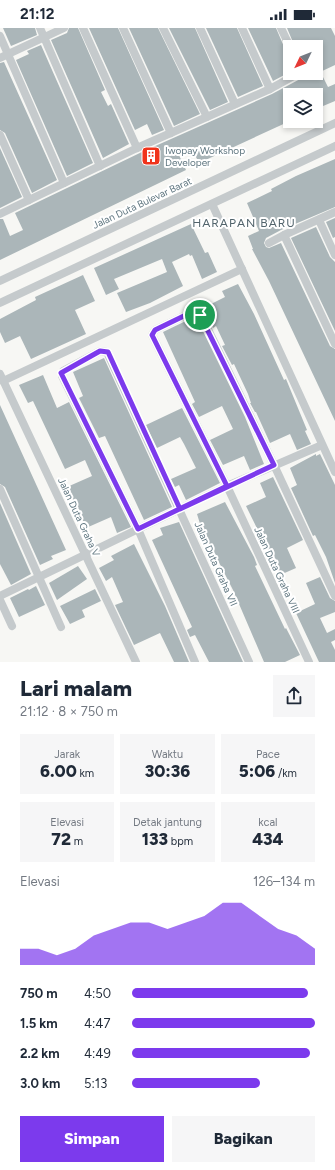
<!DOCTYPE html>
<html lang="id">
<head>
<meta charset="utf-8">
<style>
	body { margin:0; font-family:Figtree,sans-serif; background:#f6f6f7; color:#1f2937; height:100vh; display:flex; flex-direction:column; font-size:15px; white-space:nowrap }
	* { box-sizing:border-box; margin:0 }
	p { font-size:13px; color:#747a83 }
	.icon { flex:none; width:22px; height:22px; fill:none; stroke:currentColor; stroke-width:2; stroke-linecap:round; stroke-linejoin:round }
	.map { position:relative; height:634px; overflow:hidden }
	.side { display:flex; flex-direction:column; background:#fff; flex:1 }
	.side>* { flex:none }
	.needle { width:26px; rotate:227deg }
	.buttons { position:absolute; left:283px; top:12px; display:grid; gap:8px }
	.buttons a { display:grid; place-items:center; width:40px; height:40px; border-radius:0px; background:#fff; box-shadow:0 2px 6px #0003; font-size:20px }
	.pin { position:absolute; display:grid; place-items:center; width:34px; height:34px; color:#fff; margin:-17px; border:2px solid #fff; border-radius:50%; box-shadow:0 1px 4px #0007 }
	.round { display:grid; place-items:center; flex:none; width:42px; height:42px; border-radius:0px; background:#f6f6f7 }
	.overview { display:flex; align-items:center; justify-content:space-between; height:68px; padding:0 20px }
	h1 { font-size:22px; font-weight:800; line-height:30px }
	.stats { display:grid; grid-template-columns:repeat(3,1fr); gap:6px; height:68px; padding:4px 20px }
	.stats div { display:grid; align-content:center; border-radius:0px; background:#f6f6f7; text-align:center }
	.stats b { font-size:17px; font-weight:800 }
	.stats small { font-size:11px; font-weight:400 }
	.stats p { font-size:11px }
	.chart { height:112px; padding:8px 20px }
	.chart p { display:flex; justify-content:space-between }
	.chart svg { width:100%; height:72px; margin-top:4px; fill:#7c3aed; opacity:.7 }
	.action { display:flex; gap:8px; margin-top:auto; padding:8px 20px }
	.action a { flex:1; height:46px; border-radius:0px; background:#7c3aed; color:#fff; font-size:16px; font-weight:800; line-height:46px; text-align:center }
	.action a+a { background:#f6f6f7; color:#1f2937 }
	ul { padding:0 20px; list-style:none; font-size:13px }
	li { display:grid; grid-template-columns:64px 48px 1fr; align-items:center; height:30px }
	li i { height:10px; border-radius:5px; background:#7c3aed }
	.status { display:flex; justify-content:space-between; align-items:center; height:28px; padding:0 20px; background:#fff; direction:ltr }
	.status svg { height:11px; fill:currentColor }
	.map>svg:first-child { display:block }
</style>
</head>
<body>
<div class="status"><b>21:12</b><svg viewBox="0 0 49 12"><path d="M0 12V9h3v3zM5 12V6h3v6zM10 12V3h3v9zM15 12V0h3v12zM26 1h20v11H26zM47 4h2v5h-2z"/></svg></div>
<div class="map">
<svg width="335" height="634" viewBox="0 0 335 634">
	<rect width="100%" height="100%" fill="#f7f7f4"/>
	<g fill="#abb6b9">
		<path d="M 3,0 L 35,0 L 37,7 L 11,18 Z"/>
		<path d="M 69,0 L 78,0 L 105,62 L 101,64 L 108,78 L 111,76 L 129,116 L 103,130 L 51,12 L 67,5 Z"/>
		<path d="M 89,0 L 118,0 L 164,102 L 152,107 L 147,96 L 135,102 Z"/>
		<path d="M 129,0 L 158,0 L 200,86 L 174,98 Z"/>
		<path d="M 169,0 L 195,0 L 228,74 L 210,82 Z"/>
		<path d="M 206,0 L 237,0 L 263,58 L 238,69 Z"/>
		<path d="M 248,0 L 276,0 L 285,21 L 290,24 L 290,44 L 273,53 Z"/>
		<path d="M 287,0 L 331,0 L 335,8 L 335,37 L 318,45 L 321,45 L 328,59 L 335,56 L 335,73 L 316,81 L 316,67 L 290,67 L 290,93 L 199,135 L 191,119 L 178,125 L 186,142 L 0,232 L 0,191 L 3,191 L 10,208 L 23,202 L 15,185 L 144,123 L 272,66 L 302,50 L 304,45 L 316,45 L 316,19 L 295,19 Z"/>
		<path d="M 41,17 L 93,135 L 67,148 L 16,32 L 29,26 L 27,23 Z"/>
		<path d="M 4,34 L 57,152 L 32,165 L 5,105 L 0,102 L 0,35 Z"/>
		<path d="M 0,120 L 22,169 L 0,180 Z"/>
		<path d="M 335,131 L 335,179 L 281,202 L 266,210 L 264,215 L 266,219 L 269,220 L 281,215 L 330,318 L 335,321 L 335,393 L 269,253 L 252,221 L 253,221 L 248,208 L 259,203 L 247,175 L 272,163 L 271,161 L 296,148 Z"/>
		<path d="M 335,190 L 335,209 L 333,210 L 326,194 Z"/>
		<path d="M 191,196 L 205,225 L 208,224 L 217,244 L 202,251 L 192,227 L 190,228 L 189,226 L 172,234 L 183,258 L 150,275 L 126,284 L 117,265 L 167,244 L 162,231 L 114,251 L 119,261 L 106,267 L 94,240 Z"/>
		<path d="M 316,199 L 330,229 L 335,234 L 335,303 L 291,210 Z"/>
		<path d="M 83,247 L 95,273 L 75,282 L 86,306 L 31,331 L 20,308 L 5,315 L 0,304 L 0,291 L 36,272 L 35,269 Z"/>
		<path d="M 238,256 L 254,286 L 284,352 L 286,351 L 307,402 L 305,403 L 311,416 L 297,422 L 290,406 L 270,415 L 256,384 L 255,384 L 250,375 L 251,375 L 248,366 L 234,336 L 232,337 L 222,318 L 225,317 L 216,298 L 213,300 L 203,282 L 208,280 L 207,278 L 225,269 L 222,263 Z"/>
		<path d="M 192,290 L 197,291 L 245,389 L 264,436 L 250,442 L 244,428 L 223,437 L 210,412 L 233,401 L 222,378 L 199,389 L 192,376 L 195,374 L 163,304 Z"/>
		<path d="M 104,330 L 172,479 L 144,492 L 105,408 L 99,410 L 79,370 L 83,368 L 73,344 Z"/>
		<path d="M 43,347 L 57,380 L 69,374 L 131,499 L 117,505 L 111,489 L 86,500 L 67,459 L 92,448 L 85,432 L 65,441 L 33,373 L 28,375 L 19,357 Z"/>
		<path d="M 0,377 L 66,522 L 51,528 L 53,531 L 40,537 L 5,459 L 0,456 Z"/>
		<path d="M 182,380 L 220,455 L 186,472 L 179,457 L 175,459 L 171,451 L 196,440 L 184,416 L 180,409 L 157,420 L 146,397 Z"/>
		<path d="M 316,426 L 316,428 L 320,426 L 335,457 L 335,555 L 326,529 L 315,507 L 313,508 L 291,460 L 297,457 L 290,440 Z"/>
		<path d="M 273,449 L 303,512 L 287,520 L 296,540 L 280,547 L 246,478 L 266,469 L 260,455 Z"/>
		<path d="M 225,474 L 254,529 L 257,537 L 255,538 L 285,601 L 286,600 L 300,627 L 285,634 L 264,634 L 233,562 L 201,499 L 197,486 Z"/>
		<path d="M 0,475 L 31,546 L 11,557 L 0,536 Z"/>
		<path d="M 179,494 L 243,634 L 209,634 L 195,607 L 190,609 L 187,602 L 192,599 L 152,512 L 163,507 L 160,500 Z"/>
		<path d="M 134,516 L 165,578 L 189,634 L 174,634 L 160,605 L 134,617 L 115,577 L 123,574 L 112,549 L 106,553 L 99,540 L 114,532 L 111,528 Z"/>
		<path d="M 78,538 L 87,551 L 57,572 L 49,555 Z"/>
		<path d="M 320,549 L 330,570 L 335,573 L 335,584 L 320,590 L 327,605 L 335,601 L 335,612 L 331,614 L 335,622 L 335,634 L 319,634 L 296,585 L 315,576 L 306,555 Z"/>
		<path d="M 36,558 L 45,577 L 19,589 L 10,570 L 28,561 L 29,562 Z"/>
		<path d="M 95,561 L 101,573 L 82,582 L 85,589 L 70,596 L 60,578 Z"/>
	</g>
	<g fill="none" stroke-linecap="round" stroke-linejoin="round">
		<g stroke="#c5cacc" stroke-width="8">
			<path d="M 40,0 L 100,138"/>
			<path d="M 83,0 L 137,120"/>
			<path d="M 123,0 L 171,105"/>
			<path d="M 163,0 L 207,89"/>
			<path d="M 200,0 L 235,76"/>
			<path d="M 242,0 L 270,61"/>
			<path d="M 281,0 L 290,19"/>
			<path d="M 0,8 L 64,155"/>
			<path d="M 0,30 L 64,0"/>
			<path d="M 0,107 L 29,172"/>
			<path d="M 212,176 L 335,444"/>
			<path d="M 0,186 L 137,120 L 270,61 L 299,45"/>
			<path d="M 319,192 L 335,227"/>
			<path d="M 284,207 L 335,316"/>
			<path d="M 269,215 L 284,207 L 335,184"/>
			<path d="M 0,253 L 335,95"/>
			<path d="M 0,275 L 335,118"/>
			<path d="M 0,346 L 136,634"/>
			<path d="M 3,353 L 242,241"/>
			<path d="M 0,461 L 61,599"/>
			<path d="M 0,568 L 227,458 L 322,417"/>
			<path d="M 0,572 L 12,598"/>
			<path d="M 195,634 L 138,501 L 62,348 L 63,343 L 100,323 L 107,324 L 249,634"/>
			<path d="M 309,634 L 227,458 L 152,307 L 155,302 L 192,284 L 201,287 L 274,437 L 335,568"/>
		</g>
	</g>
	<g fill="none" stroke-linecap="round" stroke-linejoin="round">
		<g stroke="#fff" stroke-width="8">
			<path id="route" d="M 200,287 L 274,437 L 180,481 L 108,324 L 100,323 L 61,345 L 138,501 L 227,458 L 152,307 L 155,302 L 192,284 L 200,287"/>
		</g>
		<use href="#route" stroke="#7c3aed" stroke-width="5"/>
	</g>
	<defs>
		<g id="building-square" transform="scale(1)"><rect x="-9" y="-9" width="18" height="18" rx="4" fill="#f0331b" stroke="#fff"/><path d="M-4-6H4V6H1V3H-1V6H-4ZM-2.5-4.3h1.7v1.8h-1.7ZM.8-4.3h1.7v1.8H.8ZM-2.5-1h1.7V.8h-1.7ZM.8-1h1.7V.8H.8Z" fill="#fff"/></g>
	</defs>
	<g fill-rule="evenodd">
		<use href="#building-square" x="151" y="128"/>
	</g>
	<g text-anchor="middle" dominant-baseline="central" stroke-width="4" stroke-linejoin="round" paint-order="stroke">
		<g font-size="10" fill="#607781" stroke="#fff" text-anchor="start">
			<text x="165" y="122">Iwopay Workshop<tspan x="165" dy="12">Developer</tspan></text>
		</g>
		<g font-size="10" fill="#607781" stroke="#fff">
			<text transform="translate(142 175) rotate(-25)">Jalan Duta Bulevar Barat</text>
			<text transform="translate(79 489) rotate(65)">Jalan Duta Graha V</text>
			<text transform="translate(216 536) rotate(66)">Jalan Duta Graha VII</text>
			<text transform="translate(277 542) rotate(65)">Jalan Duta Graha VIII</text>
		</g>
		<g font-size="12" letter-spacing="1" fill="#52646c" stroke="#fff">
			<text x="244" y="195">HARAPAN BARU</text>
		</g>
	</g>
</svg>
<div class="buttons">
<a><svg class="needle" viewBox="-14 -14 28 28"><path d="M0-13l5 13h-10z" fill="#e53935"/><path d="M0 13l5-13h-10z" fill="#747a83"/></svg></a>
<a><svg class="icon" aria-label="layers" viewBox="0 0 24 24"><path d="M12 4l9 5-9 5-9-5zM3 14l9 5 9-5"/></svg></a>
</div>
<div class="pin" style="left:200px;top:287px;background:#1e9e55"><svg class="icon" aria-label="arrive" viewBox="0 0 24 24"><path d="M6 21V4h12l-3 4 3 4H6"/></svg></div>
</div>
<section class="side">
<div class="overview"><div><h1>Lari malam</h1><p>21:12 · 8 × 750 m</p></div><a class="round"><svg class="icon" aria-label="share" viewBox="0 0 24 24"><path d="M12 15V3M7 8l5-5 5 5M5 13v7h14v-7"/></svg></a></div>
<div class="stats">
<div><p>Jarak</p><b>6.00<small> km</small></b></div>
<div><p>Waktu</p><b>30:36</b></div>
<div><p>Pace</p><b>5:06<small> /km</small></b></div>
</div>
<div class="stats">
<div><p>Elevasi</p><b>72<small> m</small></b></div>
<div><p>Detak jantung</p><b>133<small> bpm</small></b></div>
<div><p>kcal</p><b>434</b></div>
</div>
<div class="chart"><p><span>Elevasi</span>126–134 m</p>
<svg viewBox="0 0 160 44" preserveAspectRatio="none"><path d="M0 44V34L10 34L20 38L30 34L40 26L50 22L60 18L70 18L80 22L90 18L100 14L110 6L120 6L130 14L140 22L150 26L160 34V44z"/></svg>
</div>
<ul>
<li><b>750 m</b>4:50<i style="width:96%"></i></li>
<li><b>1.5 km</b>4:47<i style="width:100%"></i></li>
<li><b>2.2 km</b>4:49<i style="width:97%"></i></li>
<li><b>3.0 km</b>5:13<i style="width:70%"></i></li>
</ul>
<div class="action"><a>Simpan</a><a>Bagikan</a></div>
</section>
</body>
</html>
